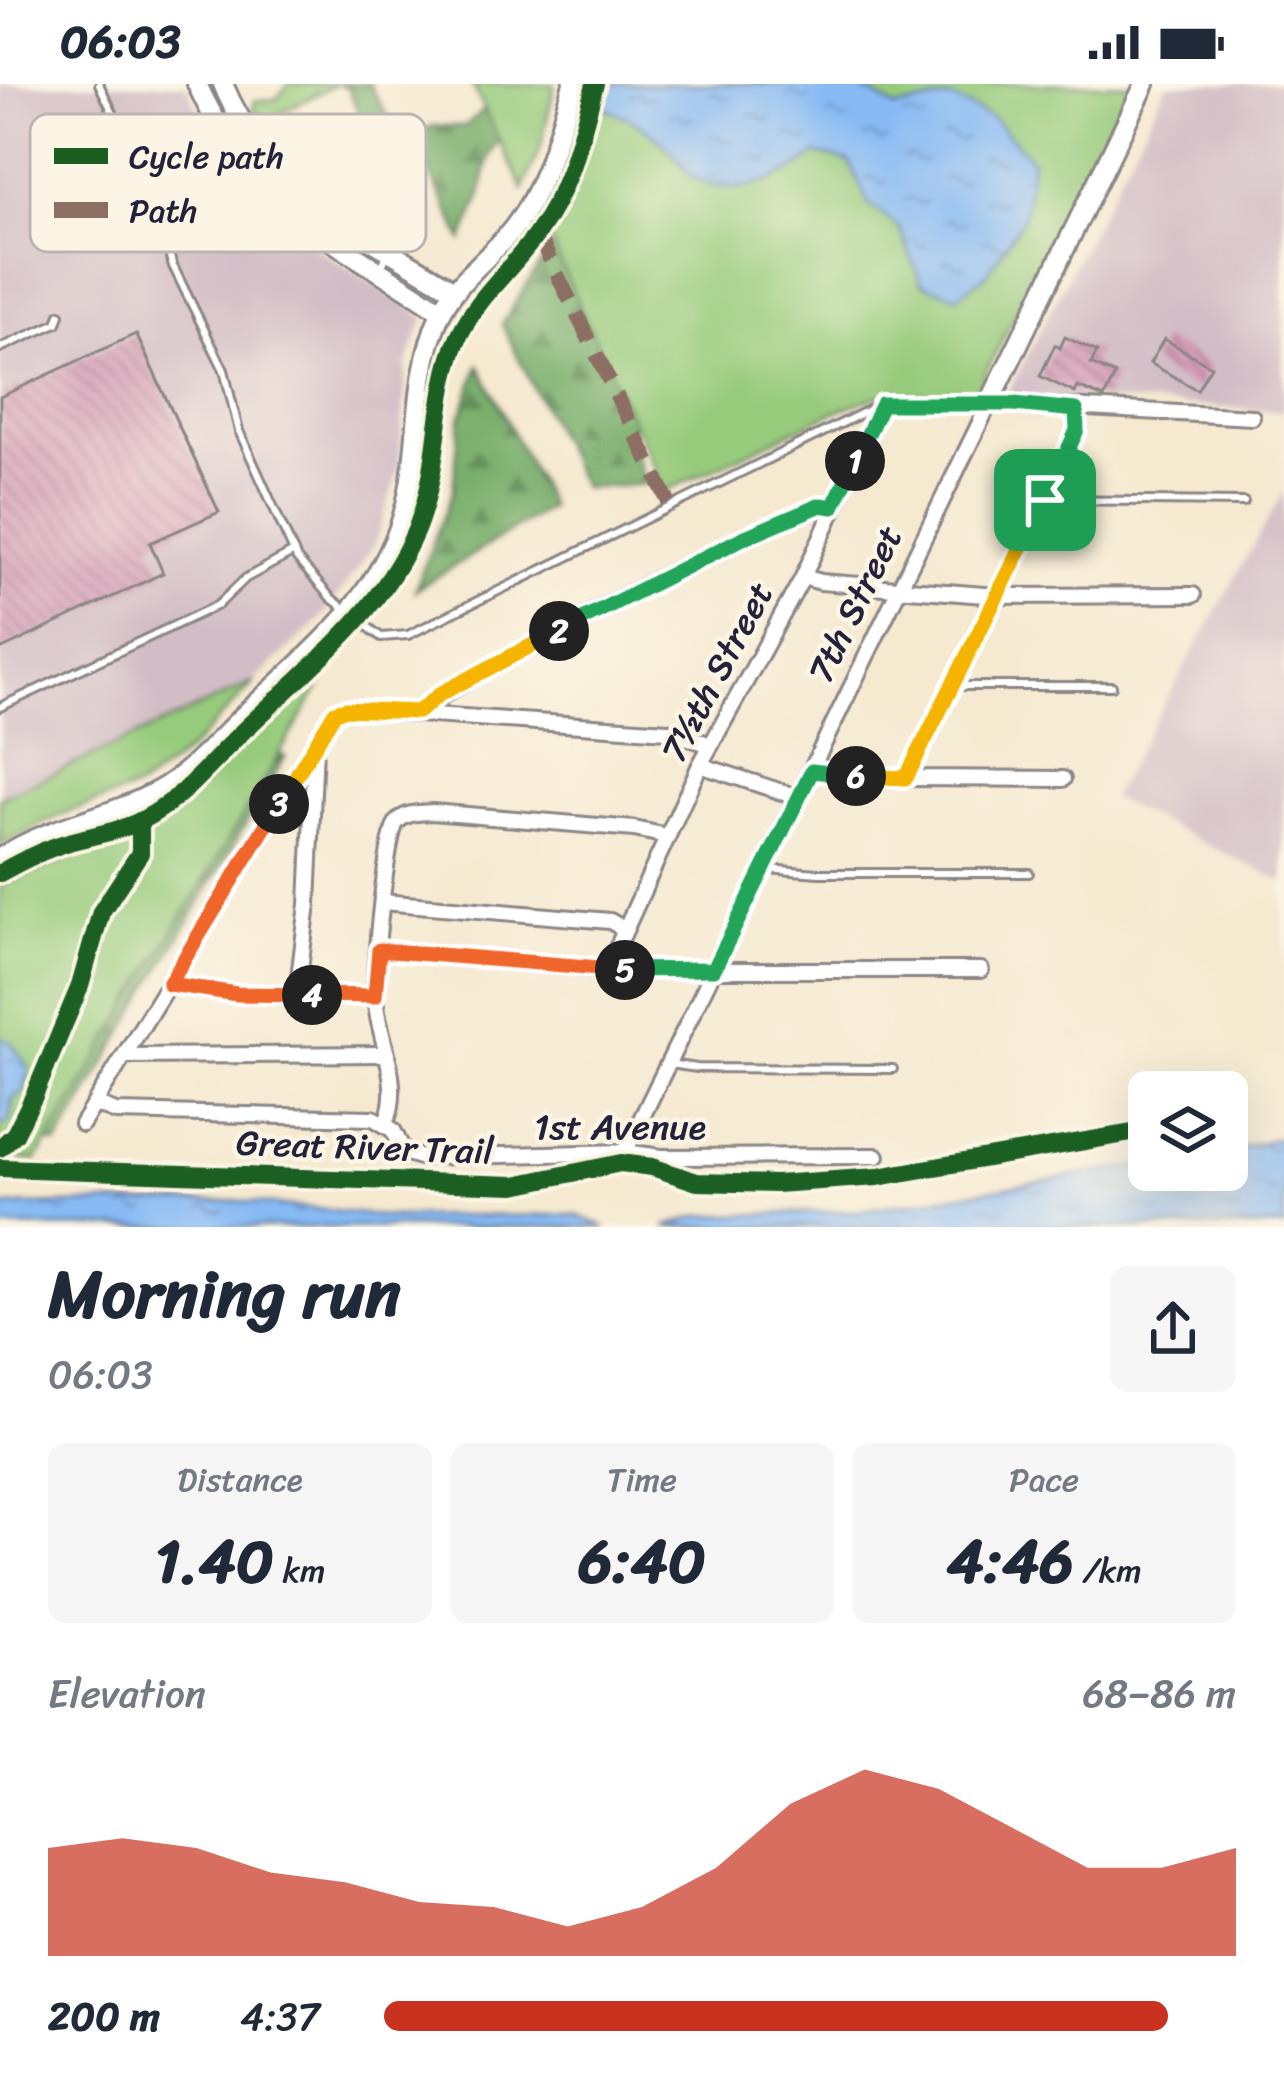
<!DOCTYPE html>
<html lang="en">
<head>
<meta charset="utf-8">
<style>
	body { margin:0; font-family:Sriracha,sans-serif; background:#f6f6f7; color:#1f2937; height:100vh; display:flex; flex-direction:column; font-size:45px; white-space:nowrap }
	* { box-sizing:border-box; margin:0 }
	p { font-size:39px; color:#747a83 }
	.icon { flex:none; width:66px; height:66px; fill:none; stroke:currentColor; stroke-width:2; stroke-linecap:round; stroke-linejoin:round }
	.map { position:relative; height:1143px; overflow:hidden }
	.sheet { display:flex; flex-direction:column; background:#fff; flex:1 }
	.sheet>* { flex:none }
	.tools { position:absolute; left:1128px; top:987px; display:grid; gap:24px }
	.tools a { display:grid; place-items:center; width:120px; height:120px; border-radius:18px; background:#fff; box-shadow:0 12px 48px #0002; font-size:60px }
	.pin { position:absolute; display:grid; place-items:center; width:102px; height:102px; color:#fff; margin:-51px; border-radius:24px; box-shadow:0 6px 18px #0006 }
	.km { position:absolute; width:60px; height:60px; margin:-30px; border-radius:50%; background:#222; color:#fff; font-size:33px; line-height:60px; text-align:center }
	.round { display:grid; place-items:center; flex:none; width:126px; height:126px; border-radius:18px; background:#f6f6f7 }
	.summary { display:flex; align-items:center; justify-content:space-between; height:204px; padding:0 48px }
	h1 { font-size:66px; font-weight:800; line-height:90px }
	.stats { display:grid; grid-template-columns:repeat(3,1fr); gap:18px; height:204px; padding:12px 48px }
	.stats div { display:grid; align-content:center; border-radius:18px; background:#f6f6f7; text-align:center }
	.stats b { font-size:60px; font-weight:800 }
	.stats small { font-size:33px; font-weight:400 }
	.stats p { font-size:33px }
	.chart { height:336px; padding:24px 48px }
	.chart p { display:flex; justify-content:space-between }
	.chart svg { width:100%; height:216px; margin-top:12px; fill:#c8321e; opacity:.7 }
	ul { padding:0 48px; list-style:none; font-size:39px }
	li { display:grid; grid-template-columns:192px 144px 1fr; align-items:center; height:90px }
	li i { height:30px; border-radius:15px; background:#c8321e }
	.status { display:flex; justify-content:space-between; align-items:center; height:84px; padding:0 60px; background:#fff; direction:ltr }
	.status svg { height:33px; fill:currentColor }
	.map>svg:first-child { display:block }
</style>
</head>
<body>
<div class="status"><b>06:03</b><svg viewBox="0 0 49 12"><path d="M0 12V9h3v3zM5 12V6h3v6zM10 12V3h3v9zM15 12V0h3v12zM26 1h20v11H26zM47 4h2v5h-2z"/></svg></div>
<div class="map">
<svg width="1284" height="1143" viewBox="0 0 1284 1143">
	<defs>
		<pattern id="forest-firs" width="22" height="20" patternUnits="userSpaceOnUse" patternTransform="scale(3)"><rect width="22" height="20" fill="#79af6c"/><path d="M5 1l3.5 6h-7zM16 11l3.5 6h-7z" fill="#638e5a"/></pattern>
		<pattern id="wetland-marsh" width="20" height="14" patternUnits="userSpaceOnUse" patternTransform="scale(3)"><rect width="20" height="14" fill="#97cb7c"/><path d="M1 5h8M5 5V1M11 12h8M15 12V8" fill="none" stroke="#82ae6c"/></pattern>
		<pattern id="water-ripples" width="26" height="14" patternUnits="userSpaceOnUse" patternTransform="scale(3)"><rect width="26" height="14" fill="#87baf4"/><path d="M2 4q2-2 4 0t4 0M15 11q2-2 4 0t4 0" fill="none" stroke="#6e97c7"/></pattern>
		<pattern id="building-back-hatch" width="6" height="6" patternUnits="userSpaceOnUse" patternTransform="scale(3)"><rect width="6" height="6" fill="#d59db8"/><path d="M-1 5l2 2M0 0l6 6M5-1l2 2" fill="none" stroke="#ac8097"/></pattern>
	</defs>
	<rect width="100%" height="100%" fill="#fcf5e5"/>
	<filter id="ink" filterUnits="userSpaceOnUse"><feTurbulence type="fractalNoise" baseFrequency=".00833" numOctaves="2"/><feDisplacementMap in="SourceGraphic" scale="24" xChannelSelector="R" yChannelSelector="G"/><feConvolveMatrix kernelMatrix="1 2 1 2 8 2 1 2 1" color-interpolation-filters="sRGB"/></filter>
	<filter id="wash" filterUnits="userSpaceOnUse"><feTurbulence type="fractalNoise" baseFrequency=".004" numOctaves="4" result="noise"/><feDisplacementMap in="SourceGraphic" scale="48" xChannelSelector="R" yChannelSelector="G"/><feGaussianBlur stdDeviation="2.7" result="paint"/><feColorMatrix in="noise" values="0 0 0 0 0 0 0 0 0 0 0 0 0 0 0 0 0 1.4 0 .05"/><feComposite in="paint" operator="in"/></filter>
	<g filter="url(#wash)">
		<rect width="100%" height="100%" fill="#f5e9d0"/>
		<g fill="#d2bdc6">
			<path d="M 0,0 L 185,0 L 231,92 L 284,144 L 425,233 L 407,278 L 399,383 L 374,462 L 323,532 L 255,597 L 0,714 Z"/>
			<path d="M 1167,0 L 1284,0 L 1284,327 L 1007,311 Z"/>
			<path d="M 1284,407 L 1284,798 L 1111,714 Z"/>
		</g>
		<g fill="url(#forest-firs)" stroke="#4e6854" stroke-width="3">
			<path d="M 337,0 L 369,0 L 400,54 L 433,42 L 465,42 L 510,2 L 505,45 L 489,73 L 480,115 L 463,156 L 420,69 L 332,114 L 322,102 L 376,72 L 348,3 Z"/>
			<path d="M 560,149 L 654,315 L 629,347 L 645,400 L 583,404 L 502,240 Z"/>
			<path d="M 479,281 L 550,423 L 415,506 L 453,407 L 460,336 Z"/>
			<path d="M 269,665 L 285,673 L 58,1060 L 35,1056 Z"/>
		</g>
		<path fill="url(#wetland-marsh)" stroke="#5c765c" stroke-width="3" d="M 289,0 L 337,0 L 265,37 L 253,25 L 255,17 L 276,15 Z"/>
		<g fill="#97cb7c" stroke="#5c765c" stroke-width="3">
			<path d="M 472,0 L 555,0 L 541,61 L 523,105 Z"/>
			<path d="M 603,0 L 1130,0 L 975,311 L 881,311 L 834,328 L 665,407 L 547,150 C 576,102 589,53 603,0 Z"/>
			<path d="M 314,588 L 325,594 L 36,1077 L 0,1072 L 0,802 L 160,737 Z"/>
			<path d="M 255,598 L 187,668 L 139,704 L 67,728 L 0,761 L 0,714 Z"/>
		</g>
		<g fill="url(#water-ripples)" stroke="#546e98" stroke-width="3">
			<path d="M 608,0 L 858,0 L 895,24 L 950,14 L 993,34 L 1032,76 L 1023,134 L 987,190 L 957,212 L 922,200 L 899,144 L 868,119 L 850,78 L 817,70 C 785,95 734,118 693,93 C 686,89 680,78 675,71 C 657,51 630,31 604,25 Z"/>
			<path d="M 0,954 L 10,957 L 29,983 L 25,1007 L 13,1014 L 10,1037 L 0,1043 Z"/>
			<path d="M 1284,1053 L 1284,1143 L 665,1143 L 699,1132 L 858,1127 L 1149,1080 L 1149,1086 L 1227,1086 L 1227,1067 Z"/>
			<path d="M 238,1117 L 391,1133 L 576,1131 L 606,1143 L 0,1143 L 0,1123 L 21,1121 Z"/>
		</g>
		<g id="blocks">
			<g fill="url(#building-back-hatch)">
				<path d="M 136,250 L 219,428 L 150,459 L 163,489 L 0,566 L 0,313 Z"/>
				<path d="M 1065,253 L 1097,268 L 1091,280 L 1115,291 L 1104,314 L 1078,303 L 1075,309 L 1040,292 L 1055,261 L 1060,264 Z"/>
				<path d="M 1164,255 L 1211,282 L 1197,306 L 1150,279 Z"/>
			</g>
		</g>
	</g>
	<g filter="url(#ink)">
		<use href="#blocks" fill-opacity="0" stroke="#8c8686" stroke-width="3"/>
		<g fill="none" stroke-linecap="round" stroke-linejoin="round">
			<g stroke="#8c8686" stroke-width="12">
				<g id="lane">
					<path d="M 99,0 L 153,110 L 172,180 L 224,286 L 239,347 L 297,475 L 331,514 L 381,553 L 408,551 L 879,321"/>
					<path d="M 259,59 L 275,49"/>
					<path d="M 160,147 L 216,77 L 235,68"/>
					<path d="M 381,183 L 402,144"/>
					<path d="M 0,264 L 57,239 L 60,230"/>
					<path d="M 1044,416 L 1244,418"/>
					<path d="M 954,602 L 1112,602"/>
					<path d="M 0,623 L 218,521 L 246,494 L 294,468"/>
					<path d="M 907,691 L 1071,361 L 1077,346 L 1076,326"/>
					<path d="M 766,785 L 819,789 L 1029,789"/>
					<path d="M 669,980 L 697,984 L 893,985"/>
				</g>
			</g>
			<g stroke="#8c8686" stroke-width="20">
				<g id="street">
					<path d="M 803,493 L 821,498 L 997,512 L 1193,511"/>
					<path d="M 418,629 C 457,595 797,417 833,423"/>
					<path d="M 700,681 L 797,713"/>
					<path d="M 811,687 L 906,694 L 1063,695"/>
					<path d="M 382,818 L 610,837 L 624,845"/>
					<path d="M 379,866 L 607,886 L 981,886"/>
					<path d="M 607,886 L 700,681 L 803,493 L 882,320 L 1014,320 L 1252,333"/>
					<path d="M 169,900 L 237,910 L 375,912"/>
					<path d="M 297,910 L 308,820 L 315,663"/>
					<path d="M 126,972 L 387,970"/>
					<path d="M 95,1020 L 116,1028 L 373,1034 L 393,1046 L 404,1068 L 420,1073 L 625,1068 L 661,1073 L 877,1072"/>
					<path d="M 82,1040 L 335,629 L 345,625 L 668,647 L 711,661"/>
					<path d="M 385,1040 C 405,1001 377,952 375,912 C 373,890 386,751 397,738 C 406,728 420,729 432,728 L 634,745 L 667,752"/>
					<path d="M 625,1068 L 989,320"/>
				</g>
			</g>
			<g stroke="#8c8686" stroke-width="24">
				<g id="secondary">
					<path d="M 197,0 C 253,125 335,156 441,227"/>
					<path d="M 223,0 C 266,106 362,149 454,206"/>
					<path d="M 989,320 L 1145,0"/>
					<path d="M 0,774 C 50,741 107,735 159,706 C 190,689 216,658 241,634 C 300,578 369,525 398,447 C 424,377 409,302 439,233 C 456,195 491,174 515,142 C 548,98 557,51 573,0"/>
				</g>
			</g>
			<use href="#lane" stroke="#fff" stroke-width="6"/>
			<use href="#street" stroke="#fff" stroke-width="14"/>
			<use href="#secondary" stroke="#fff" stroke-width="18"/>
			<path stroke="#8d6e63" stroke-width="15" stroke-dasharray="30 15" stroke-linecap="butt" d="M 537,149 L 670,421"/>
			<g stroke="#fcf5e5" stroke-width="26">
				<g id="cycleway">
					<path d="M 0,789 C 21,777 42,766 66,759 C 92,751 120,748 144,735 C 181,716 210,679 239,651 C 304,588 380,531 416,446 C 443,380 432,313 459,252 C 478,212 511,186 536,151 C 570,104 580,55 595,0"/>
					<path d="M 0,1064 L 15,1050 L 34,1012 L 80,902 L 101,828 L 140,769 L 140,737"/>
					<path d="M 0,1084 L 515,1101 L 621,1079 L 652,1083 L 697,1098 L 776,1100 L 878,1093 L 1149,1046"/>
				</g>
			</g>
			<use href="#cycleway" stroke="#1b5e20" stroke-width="18"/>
		</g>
	</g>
	<g fill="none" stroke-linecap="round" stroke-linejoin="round" filter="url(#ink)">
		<g stroke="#fff" stroke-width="24">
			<path id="split-1" d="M 855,377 L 882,320 L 1014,320 L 1076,326 L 1077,346 L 1045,416"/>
		</g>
		<g stroke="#fff" stroke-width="24">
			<path id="split-2" d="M 559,547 L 743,454 L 821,421 L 833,423 L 855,377"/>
		</g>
		<g stroke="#fff" stroke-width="24">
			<path id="split-3" d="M 279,720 L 335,628 L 345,625 L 418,628 L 440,610 L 559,547"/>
		</g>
		<g stroke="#fff" stroke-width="24">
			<path id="split-4" d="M 279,720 L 169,900 L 237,910 L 312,911"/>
		</g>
		<g stroke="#fff" stroke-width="24">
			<path id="split-5" d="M 312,911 L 375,912 L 379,866 L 625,886"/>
		</g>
		<g stroke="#fff" stroke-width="24">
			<path id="split-6" d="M 625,886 L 714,885 L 812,687 L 856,692"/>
		</g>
		<g stroke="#fff" stroke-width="24">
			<path id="split-7" d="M 856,692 L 906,694 L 1045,416"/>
		</g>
		<use href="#split-1" stroke="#22a559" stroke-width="15"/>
		<use href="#split-2" stroke="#22a559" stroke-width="15"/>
		<use href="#split-3" stroke="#f5b400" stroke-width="15"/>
		<use href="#split-4" stroke="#f0652b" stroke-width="15"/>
		<use href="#split-5" stroke="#f0652b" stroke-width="15"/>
		<use href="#split-6" stroke="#22a559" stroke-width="15"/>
		<use href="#split-7" stroke="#f5b400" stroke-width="15"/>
	</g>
	<g text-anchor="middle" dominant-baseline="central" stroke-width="9" stroke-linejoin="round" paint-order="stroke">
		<g font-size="36" fill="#22223b" stroke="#fcf5e5">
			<text transform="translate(855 520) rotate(-64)">7th Street</text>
			<text transform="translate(717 588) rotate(-62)">7½th Street</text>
			<text x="620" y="1043">1st Avenue</text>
			<text transform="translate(365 1063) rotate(2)">Great River Trail</text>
		</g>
	</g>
	<rect x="30" y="30" width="396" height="138" rx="18" fill="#fcf5e5" stroke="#bbb6b2" stroke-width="3"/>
	<rect x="54" y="64" width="54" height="16" fill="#1b5e20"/>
	<rect x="54" y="118" width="54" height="16" fill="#8d6e63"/>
	<g font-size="33" fill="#22223b">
		<text x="129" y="84">Cycle path</text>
		<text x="129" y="138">Path</text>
	</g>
</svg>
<div class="tools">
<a><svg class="icon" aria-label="layers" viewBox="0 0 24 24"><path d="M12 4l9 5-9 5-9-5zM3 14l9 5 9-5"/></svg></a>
</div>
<div class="pin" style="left:1045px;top:416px;background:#1e9e55"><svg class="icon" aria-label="arrive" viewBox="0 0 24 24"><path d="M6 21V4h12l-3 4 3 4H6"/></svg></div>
<b class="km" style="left:855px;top:377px">1</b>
<b class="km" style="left:559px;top:547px">2</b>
<b class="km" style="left:279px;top:720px">3</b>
<b class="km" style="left:312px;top:911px">4</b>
<b class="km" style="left:625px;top:886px">5</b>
<b class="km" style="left:856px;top:692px">6</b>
</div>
<section class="sheet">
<div class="summary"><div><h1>Morning run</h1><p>06:03</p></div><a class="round"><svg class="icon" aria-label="share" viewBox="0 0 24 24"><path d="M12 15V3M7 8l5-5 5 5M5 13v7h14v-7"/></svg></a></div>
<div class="stats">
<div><p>Distance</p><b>1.40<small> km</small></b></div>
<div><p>Time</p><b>6:40</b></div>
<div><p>Pace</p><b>4:46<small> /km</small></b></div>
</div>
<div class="chart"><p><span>Elevation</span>68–86 m</p>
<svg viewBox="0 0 160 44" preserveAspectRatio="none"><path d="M0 44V22L10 20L20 22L30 27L40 29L50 33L60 34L70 38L80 34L90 26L100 13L110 6L120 10L130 18L140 26L150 26L160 22V44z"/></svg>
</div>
<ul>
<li><b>200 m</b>4:37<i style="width:92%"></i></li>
</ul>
</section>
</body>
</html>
